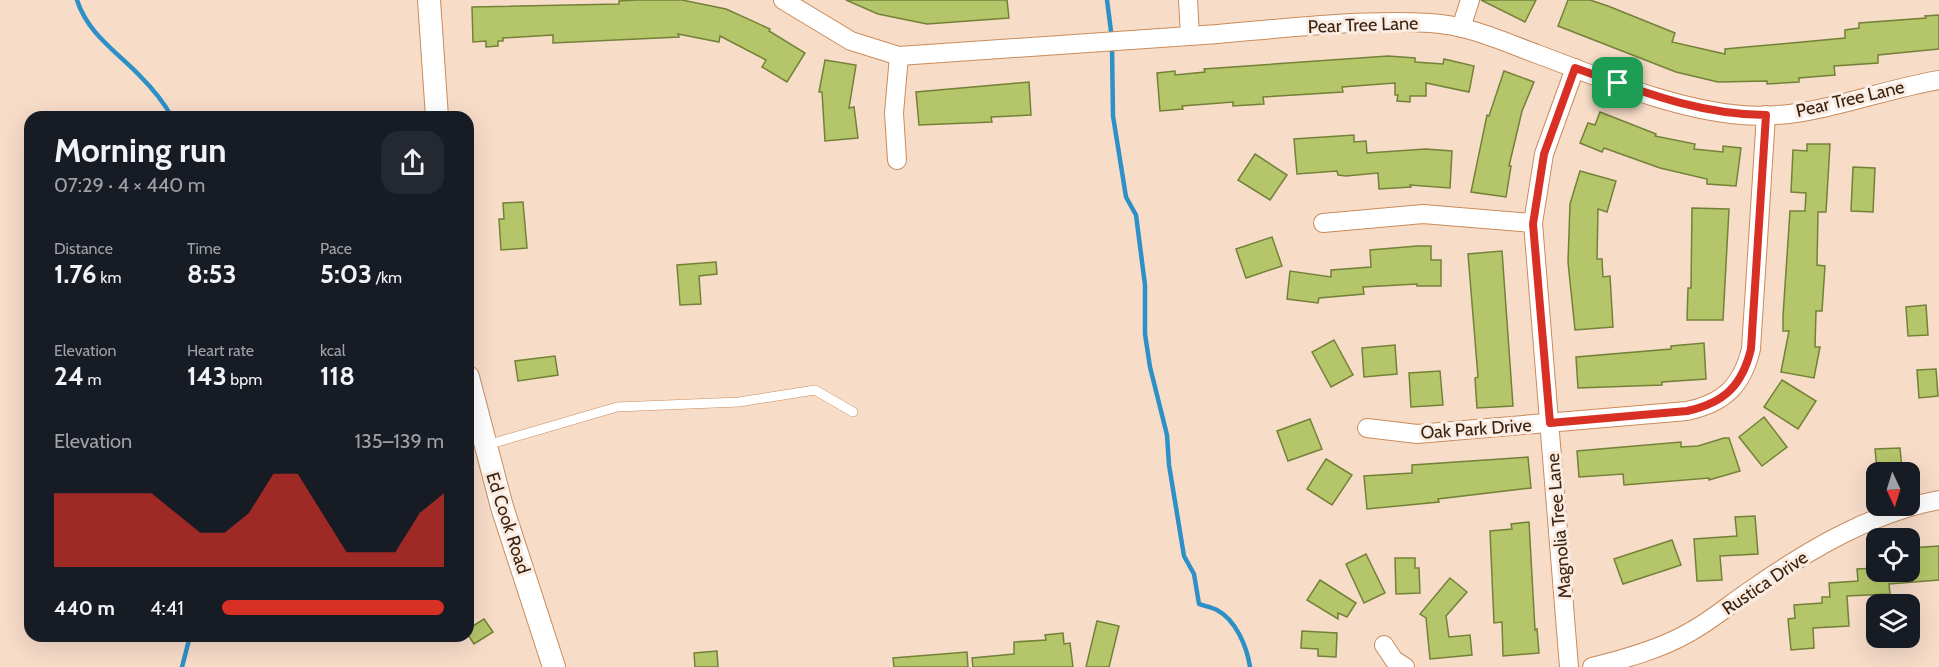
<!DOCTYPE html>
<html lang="en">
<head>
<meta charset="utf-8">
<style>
	body { margin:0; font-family:Cabin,sans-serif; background:#242831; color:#f1f3f6; height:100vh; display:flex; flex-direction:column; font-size:22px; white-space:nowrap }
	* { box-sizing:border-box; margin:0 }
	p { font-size:20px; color:#9ea1a6 }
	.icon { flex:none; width:33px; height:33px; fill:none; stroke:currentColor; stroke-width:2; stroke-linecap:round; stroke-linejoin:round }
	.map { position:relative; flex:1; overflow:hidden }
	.details { position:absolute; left:24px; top:111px; width:450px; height:531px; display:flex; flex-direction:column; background:#171b24; border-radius:18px; box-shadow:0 6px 24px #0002 }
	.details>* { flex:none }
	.needle { width:39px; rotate:176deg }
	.controls { position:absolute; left:1866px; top:462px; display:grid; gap:12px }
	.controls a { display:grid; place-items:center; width:54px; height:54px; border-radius:12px; background:#171b24; box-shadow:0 6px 24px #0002; font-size:30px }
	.pin { position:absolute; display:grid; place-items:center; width:51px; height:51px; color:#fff; margin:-26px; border-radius:12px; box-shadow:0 3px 9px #0006 }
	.round { display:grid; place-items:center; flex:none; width:63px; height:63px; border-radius:18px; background:#242831 }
	.overview { display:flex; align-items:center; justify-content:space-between; height:102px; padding:0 30px }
	h1 { font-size:33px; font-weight:800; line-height:45px }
	.metrics { display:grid; grid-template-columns:repeat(3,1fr); gap:9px; height:102px; padding:6px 30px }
	.metrics div { display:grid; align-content:center }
	.metrics b { font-size:26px; font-weight:800 }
	.metrics small { font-size:16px; font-weight:400 }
	.metrics p { font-size:16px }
	.chart { height:168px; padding:12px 30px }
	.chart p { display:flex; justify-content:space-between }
	.chart svg { width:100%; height:108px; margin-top:6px; fill:#d93025; opacity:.7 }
	ul { padding:0 30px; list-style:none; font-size:20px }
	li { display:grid; grid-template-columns:96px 72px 1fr; align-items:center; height:45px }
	li i { height:15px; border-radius:8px; background:#d93025 }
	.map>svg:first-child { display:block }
</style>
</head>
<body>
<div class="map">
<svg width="1939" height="667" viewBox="0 0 1939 667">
	<rect width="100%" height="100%" fill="#f7dcc8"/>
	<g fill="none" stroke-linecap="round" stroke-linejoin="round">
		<g stroke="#2d90c7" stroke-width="4.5">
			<path d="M 77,0 C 88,34 116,51 140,76 C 152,88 164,103 172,117"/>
			<path d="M 1107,0 L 1112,39"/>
			<path d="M 1112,47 L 1113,116 L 1126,197 L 1136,215 L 1145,285 L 1145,334 L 1150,367 L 1167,435 L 1169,465 L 1184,556 L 1194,574 L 1199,604 C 1204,606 1212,607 1217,610 C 1236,620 1247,647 1250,667"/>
			<path d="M 182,667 L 190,636"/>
		</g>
	</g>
	<g fill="#b4c669" stroke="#748138" stroke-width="1.5">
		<path d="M 636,0 L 682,0 L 726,9 L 770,29 L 769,31 L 805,53 L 787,82 L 762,67 L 766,60 L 720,36 L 719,42 L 678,34 L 679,37 L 553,43 L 553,35 L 503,38 L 503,41 L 498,41 L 498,46 L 486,47 L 486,41 L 473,42 L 472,7 L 619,4 L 619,1 Z"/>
		<path d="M 846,0 L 1007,0 L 1009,18 L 927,24 L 878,14 Z"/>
		<path d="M 1481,0 L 1536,0 L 1525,22 Z"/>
		<path d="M 1568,0 L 1590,0 L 1608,6 L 1675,33 L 1672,42 L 1725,54 L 1725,49 L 1845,38 L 1845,30 L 1859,28 L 1859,23 L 1926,18 L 1925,16 L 1939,15 L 1939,49 L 1878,55 L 1878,63 L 1834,66 L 1835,75 L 1799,78 L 1799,82 L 1767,84 L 1767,81 L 1718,82 L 1676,72 L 1558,26 Z"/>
		<path d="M 1388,56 L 1415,58 L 1415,62 L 1443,64 L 1444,59 L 1474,66 L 1469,92 L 1426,83 L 1426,96 L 1410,96 L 1410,102 L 1397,101 L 1398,95 L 1395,95 L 1395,83 L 1342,87 L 1343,92 L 1263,97 L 1264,104 L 1233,106 L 1233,102 L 1182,106 L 1183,109 L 1160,111 L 1157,73 L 1175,71 L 1175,75 L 1205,72 L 1204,69 Z"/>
		<path d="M 825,60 L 856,65 L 849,108 L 854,107 L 858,138 L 825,141 L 822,92 L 819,92 Z"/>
		<path d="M 1504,71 L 1534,82 L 1522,111 L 1509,166 L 1511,166 L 1506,197 L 1471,192 L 1487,115 L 1489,116 Z"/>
		<path d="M 1029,82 L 1031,115 L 991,117 L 992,122 L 919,125 L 916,92 Z"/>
		<path d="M 1600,112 L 1656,134 L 1655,136 L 1695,144 L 1694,149 L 1723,152 L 1723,146 L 1741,148 L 1736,186 L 1707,184 L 1707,179 L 1660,168 L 1604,148 L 1602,152 L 1580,143 L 1588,123 L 1595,125 Z"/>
		<path d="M 1354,135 L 1354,142 L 1366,141 L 1367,153 L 1426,149 L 1452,151 L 1450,188 L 1410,185 L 1411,187 L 1379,189 L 1378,173 L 1346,176 L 1338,175 L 1337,171 L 1297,174 L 1294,139 Z"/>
		<path d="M 1807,144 L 1830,144 L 1826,212 L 1818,212 L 1817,265 L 1825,266 L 1822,311 L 1816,311 L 1815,347 L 1820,347 L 1814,378 L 1781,372 L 1789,331 L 1783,331 L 1783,316 L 1790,211 L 1805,211 L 1806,193 L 1791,192 L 1793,150 L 1807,151 Z"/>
		<path d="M 1255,154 L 1287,175 L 1270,200 L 1238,180 Z"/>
		<path d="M 1853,167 L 1875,168 L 1873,212 L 1851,211 Z"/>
		<path d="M 1580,171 L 1616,181 L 1607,212 L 1598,209 L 1597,259 L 1602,259 L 1603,277 L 1610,276 L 1613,327 L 1575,330 L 1568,262 L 1570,204 Z"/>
		<path d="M 523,202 L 527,248 L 501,250 L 499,219 L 504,219 L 503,203 Z"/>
		<path d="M 1692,208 L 1729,209 L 1723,320 L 1687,320 L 1688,288 L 1691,288 Z"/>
		<path d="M 1272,237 L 1282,266 L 1246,278 L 1236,249 Z"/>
		<path d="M 1417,246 L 1431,246 L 1431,260 L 1441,260 L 1441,286 L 1417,286 L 1417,284 L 1363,287 L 1364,294 L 1319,298 L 1318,303 L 1287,299 L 1290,271 L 1331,277 L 1331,270 L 1371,267 L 1370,250 Z"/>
		<path d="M 1502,251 L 1513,406 L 1477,408 L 1475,378 L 1478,377 L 1468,254 Z"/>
		<path d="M 716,262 L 717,274 L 699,276 L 701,304 L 680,305 L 677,265 Z"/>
		<path d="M 1926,305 L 1928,335 L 1908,336 L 1906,307 Z"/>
		<path d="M 1334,340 L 1353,375 L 1331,387 L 1312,352 Z"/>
		<path d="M 1704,343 L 1706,379 L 1662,382 L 1662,385 L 1578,388 L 1576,357 L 1671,349 L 1671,346 Z"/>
		<path d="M 1395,345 L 1397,374 L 1364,377 L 1362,348 Z"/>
		<path d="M 555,356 L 558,375 L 518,381 L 515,361 Z"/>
		<path d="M 1936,369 L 1938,396 L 1919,398 L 1917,370 Z"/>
		<path d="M 1440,371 L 1443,405 L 1411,407 L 1409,373 Z"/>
		<path d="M 1782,380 L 1816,401 L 1798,429 L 1764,407 Z"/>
		<path d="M 1764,417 L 1787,447 L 1762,466 L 1739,437 Z"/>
		<path d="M 1310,419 L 1322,449 L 1288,461 L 1277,431 Z"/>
		<path d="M 1724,438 L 1729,438 L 1740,471 L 1709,480 L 1709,478 L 1624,485 L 1623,474 L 1579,477 L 1577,451 L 1681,442 L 1681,447 L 1698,446 Z"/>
		<path d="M 1900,448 L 1902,468 L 1877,470 L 1875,449 Z"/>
		<path d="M 1528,457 L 1531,488 L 1438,499 L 1439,502 L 1367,509 L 1364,476 L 1412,473 L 1412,465 Z"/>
		<path d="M 1326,459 L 1352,475 L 1332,505 L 1307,489 Z"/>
		<path d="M 1755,516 L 1758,554 L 1720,556 L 1722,580 L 1697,581 L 1694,539 L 1737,536 L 1735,517 Z"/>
		<path d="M 1529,522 L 1535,630 L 1537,629 L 1539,653 L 1503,656 L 1502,622 L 1494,623 L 1490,531 L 1512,529 L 1511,524 Z"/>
		<path d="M 1672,540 L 1681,565 L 1623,584 L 1614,559 Z"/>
		<path d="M 1939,546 L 1939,580 L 1889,584 L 1890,594 L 1847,596 L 1849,626 L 1813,628 L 1814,648 L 1791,650 L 1788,619 L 1795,618 L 1794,605 L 1822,603 L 1822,597 L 1830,597 L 1829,583 L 1858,581 L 1857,569 L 1876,568 L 1876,572 L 1910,572 L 1910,548 Z"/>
		<path d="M 1366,554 L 1385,593 L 1364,603 L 1346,564 Z"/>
		<path d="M 1395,558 L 1415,558 L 1415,568 L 1419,568 L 1420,593 L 1396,594 Z"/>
		<path d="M 1450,578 L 1467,592 L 1446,616 L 1449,637 L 1470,635 L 1472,655 L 1430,659 L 1426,618 L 1420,614 Z"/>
		<path d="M 1320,580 L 1356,603 L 1347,617 L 1338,613 L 1338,619 L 1307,600 Z"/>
		<path d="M 484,619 L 493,632 L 474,644 L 468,635 L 468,629 Z"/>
		<path d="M 1097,621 L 1119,626 L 1109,667 L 1086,667 Z"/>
		<path d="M 1302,631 L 1337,633 L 1336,657 L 1318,656 L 1318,649 L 1301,648 Z"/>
		<path d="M 1063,633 L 1064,644 L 1070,643 L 1073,667 L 973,667 L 972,658 L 1014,654 L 1014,642 L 1046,640 L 1045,635 Z"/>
		<path d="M 717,651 L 718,667 L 695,667 L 694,653 Z"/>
		<path d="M 967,652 L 968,667 L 894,667 L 893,658 Z"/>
	</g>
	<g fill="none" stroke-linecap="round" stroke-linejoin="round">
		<g stroke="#ca8b5a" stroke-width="10">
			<path id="service" d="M 487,445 L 617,407 L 739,402 L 815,390 L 853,412"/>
		</g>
		<g stroke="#ca8b5a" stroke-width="20">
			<g id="minor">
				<path d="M 783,0 L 851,41 L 899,56 C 1005,49 1111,42 1218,34 C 1288,28 1360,19 1430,23 C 1468,25 1502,41 1537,54 C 1602,78 1671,109 1741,115 C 1810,121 1872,91 1939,80"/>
				<path d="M 1188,0 L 1190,36"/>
				<path d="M 1461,28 L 1470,0"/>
				<path d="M 897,160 L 894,113 L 899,56"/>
				<path d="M 1323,223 L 1423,214 L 1533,223"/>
				<path d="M 1367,428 L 1417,434 L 1687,411 C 1724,403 1742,386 1751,349 L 1766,115"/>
				<path d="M 1384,645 L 1394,660 L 1405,667"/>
				<path d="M 1569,667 L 1533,223 L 1544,154 L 1575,68"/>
				<path d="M 1592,667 C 1625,659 1661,649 1690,632 C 1712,620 1730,604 1751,590 C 1807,551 1870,513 1939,500"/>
			</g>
		</g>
		<g stroke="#ca8b5a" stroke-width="24">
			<g id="tertiary">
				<path d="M 429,0 L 437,117"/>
				<path d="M 468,377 L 502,507 L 554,667"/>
			</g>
		</g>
		<use href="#service" stroke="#fff" stroke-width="9"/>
		<use href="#minor" stroke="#fff" stroke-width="18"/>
		<use href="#tertiary" stroke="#fff" stroke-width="22"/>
	</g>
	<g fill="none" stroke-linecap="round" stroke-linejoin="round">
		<g stroke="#fff" stroke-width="12">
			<path id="route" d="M 1575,68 C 1638,90 1699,115 1766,115 L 1751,349 C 1742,386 1724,403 1687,411 L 1550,423 L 1533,224 L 1544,154 Z"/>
		</g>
		<use href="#route" stroke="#d93025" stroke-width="8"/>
	</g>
	<g text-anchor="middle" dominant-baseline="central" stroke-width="6" stroke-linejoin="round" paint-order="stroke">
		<g font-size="18" fill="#3c230f" stroke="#faece2">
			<text transform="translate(1363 25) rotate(-2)">Pear Tree Lane</text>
			<text transform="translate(1850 99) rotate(-13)">Pear Tree Lane</text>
			<text transform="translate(1476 429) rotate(-4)">Oak Park Drive</text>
			<text transform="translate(508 523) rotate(72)">Ed Cook Road</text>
			<text transform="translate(1559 526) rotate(-95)">Magnolia Tree Lane</text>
			<text transform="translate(1765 583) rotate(-34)">Rustica Drive</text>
		</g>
	</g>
</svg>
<div class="controls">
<a><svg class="needle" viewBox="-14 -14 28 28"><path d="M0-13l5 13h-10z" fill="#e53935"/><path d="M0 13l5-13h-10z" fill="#9ea1a6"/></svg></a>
<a><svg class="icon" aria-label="locate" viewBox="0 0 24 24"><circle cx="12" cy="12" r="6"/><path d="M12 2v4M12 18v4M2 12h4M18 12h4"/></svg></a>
<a><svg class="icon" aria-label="layers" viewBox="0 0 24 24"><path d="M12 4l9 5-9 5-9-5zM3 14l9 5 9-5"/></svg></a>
</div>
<div class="pin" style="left:1618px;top:83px;background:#1e9e55"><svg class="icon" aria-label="arrive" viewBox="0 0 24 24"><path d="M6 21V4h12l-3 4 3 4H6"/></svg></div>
<section class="details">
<div class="overview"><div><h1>Morning run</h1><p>07:29 · 4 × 440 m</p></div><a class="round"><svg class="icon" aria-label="share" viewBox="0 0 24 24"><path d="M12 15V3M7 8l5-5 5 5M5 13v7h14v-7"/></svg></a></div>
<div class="metrics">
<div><p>Distance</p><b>1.76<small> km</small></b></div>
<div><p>Time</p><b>8:53</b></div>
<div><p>Pace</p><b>5:03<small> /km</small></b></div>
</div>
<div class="metrics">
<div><p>Elevation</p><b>24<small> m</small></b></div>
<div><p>Heart rate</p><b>143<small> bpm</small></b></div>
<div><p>kcal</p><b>118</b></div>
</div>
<div class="chart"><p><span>Elevation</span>135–139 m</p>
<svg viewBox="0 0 160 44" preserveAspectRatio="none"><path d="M0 44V14L10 14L20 14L30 14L40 14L50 22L60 30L70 30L80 22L90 6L100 6L110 22L120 38L130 38L140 38L150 22L160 14V44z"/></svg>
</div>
<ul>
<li><b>440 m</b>4:41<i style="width:100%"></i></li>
</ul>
</section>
</div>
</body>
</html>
